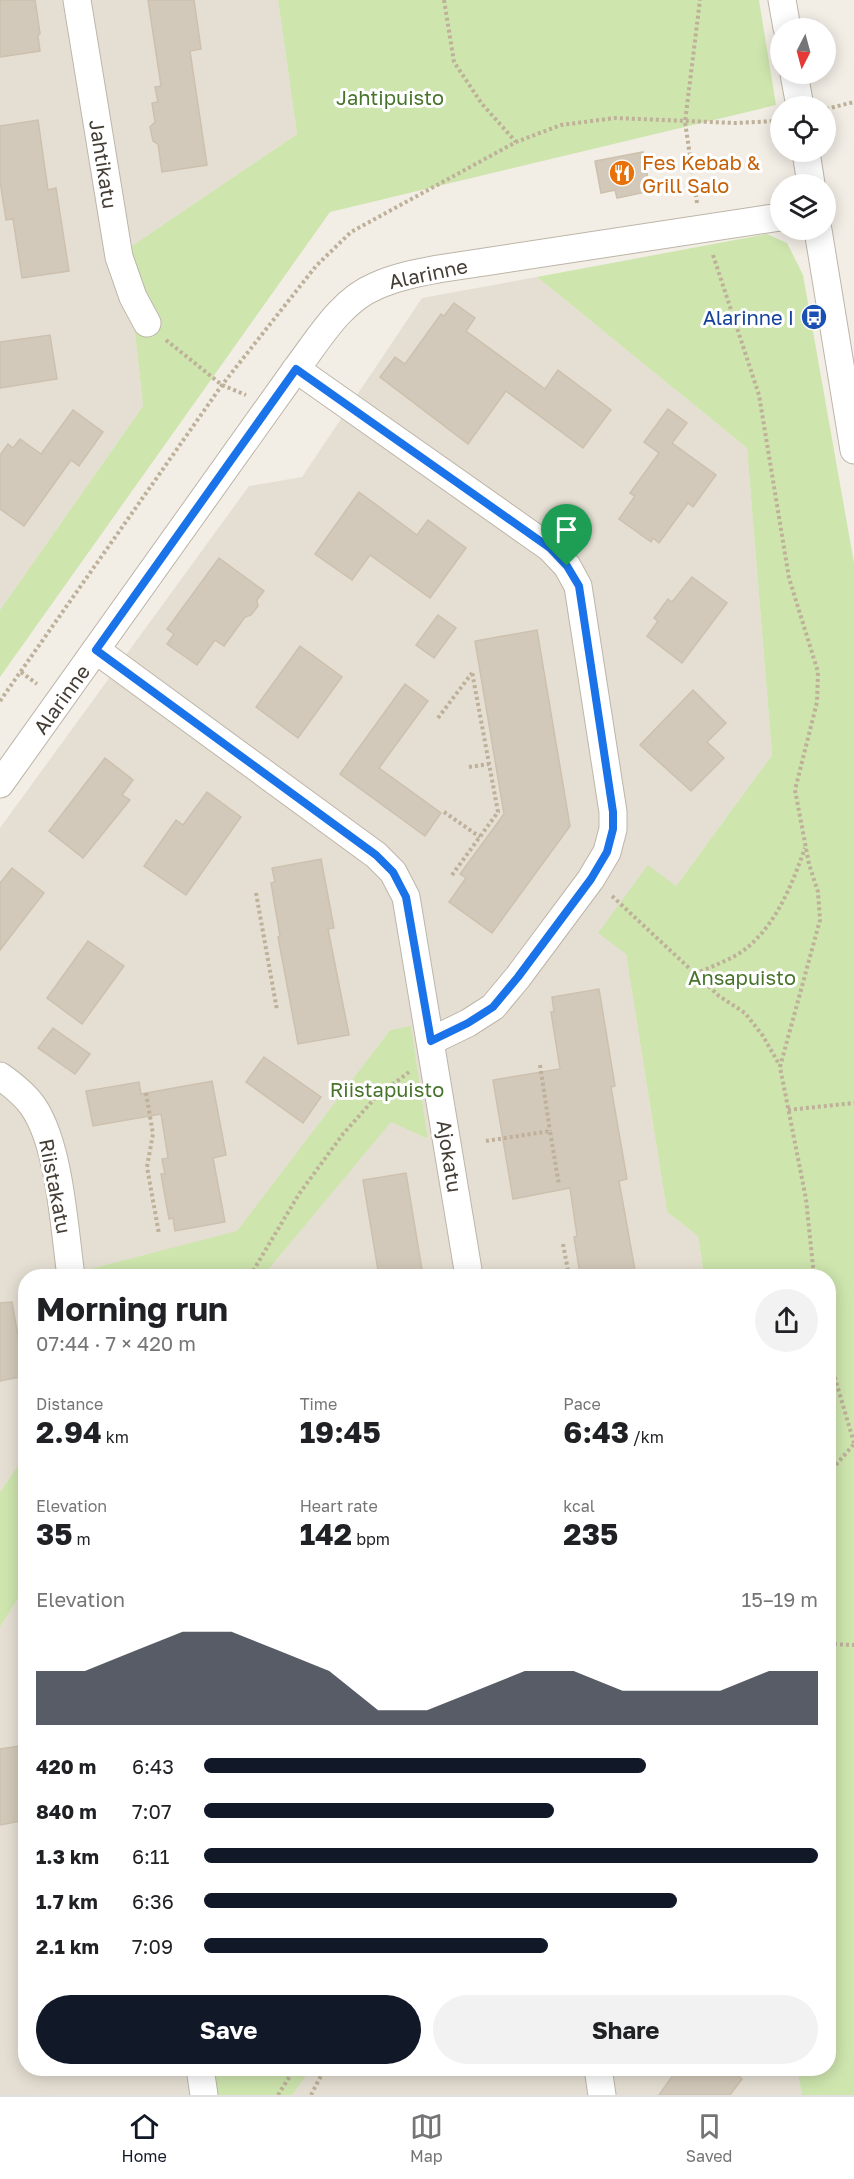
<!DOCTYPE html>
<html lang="en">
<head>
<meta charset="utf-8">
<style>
	body { margin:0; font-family:"Golos Text",sans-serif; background:#f2f2f2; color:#202124; height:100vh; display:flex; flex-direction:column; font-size:22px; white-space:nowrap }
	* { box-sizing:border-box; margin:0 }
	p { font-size:20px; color:#757577 }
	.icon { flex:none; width:33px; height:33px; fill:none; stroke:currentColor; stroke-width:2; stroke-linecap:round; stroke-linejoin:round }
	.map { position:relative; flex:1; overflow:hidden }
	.side { position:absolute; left:18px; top:1269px; width:818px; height:807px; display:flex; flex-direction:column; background:#fff; border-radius:24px; box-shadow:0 3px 15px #0003 }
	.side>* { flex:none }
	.needle { width:39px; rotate:186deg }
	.buttons { position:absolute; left:770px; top:18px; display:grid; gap:12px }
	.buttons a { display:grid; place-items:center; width:66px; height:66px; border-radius:50%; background:#fff; box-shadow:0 3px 15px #0003; font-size:30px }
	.pin { position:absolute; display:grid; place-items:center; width:51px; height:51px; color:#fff; margin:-62px -26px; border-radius:50% 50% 50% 0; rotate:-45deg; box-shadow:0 0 6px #0007 }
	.pin .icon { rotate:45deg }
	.round { display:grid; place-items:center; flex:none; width:63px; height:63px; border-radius:32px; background:#f2f2f2 }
	.overview { display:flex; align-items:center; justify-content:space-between; height:102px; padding:0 18px }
	h1 { font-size:33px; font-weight:700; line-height:45px }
	.metrics { display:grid; grid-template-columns:repeat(3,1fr); gap:9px; height:102px; padding:6px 18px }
	.metrics div { display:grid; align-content:center }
	.metrics b { font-size:30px; font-weight:700 }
	.metrics small { font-size:16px; font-weight:400 }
	.metrics p { font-size:16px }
	.chart { height:168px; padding:12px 18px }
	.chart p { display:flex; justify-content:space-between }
	.chart svg { width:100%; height:108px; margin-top:6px; fill:#111827; opacity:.7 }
	.primary-button { display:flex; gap:12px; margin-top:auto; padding:12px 18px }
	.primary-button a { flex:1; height:69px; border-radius:36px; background:#111827; color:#fff; font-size:24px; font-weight:700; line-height:69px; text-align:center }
	.primary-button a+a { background:#f2f2f2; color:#202124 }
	ul { padding:0 18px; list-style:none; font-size:20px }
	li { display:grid; grid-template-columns:96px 72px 1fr; align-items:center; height:45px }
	li i { height:15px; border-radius:8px; background:#111827 }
	.dock { display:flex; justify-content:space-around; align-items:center; height:84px; border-top:2px solid #e0e0e0; background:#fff; font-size:16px; color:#757577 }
	.dock a { display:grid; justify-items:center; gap:3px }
	.dock .selected { color:#111827 }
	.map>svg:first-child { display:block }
</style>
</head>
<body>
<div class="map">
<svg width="854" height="2095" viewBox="0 0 854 2095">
	<rect width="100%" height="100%" fill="#f2ede5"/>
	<g fill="#e5dfd3">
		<path d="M 0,0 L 278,0 L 297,134 L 126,250 L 143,406 L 0,610 Z"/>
		<path d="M 537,277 L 747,448 L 772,755 L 626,954 L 667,1212 L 698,1236 L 704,1276 L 263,1276 L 391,1121 L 428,1139 L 411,1027 L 390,1030 L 237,1232 L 86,1270 L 87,1276 L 26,1276 L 25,1455 L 0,1492 L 0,828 L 249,486 L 302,477 L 422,298 Z"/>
		<path d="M 25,1587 L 26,2068 L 797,2068 L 802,2095 L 0,2095 L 0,1627 Z"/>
	</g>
	<g fill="#cee5ae">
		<path d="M 278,0 L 759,0 L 776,105 L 330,212 L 0,677 L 0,610 L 143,406 L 126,250 L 297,134 Z"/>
		<path d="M 767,234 L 787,243 L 803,275 L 854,563 L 854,2095 L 802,2095 L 797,2069 L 828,2068 L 828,1276 L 704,1276 L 698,1236 L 667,1212 L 626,954 L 598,933 L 648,865 L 676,886 L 772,755 L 747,448 L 537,277 Z"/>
		<path d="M 411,1026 L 428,1139 L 391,1122 L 263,1276 L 87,1276 L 86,1270 L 237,1231 L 390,1030 Z"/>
		<path d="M 25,1455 L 25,1587 L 0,1627 L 0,1492 Z"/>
		<path d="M 213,2069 L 311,2069 L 292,2095 L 217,2095 Z"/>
	</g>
	<g fill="#d3c9ba" stroke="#cdc0ae" stroke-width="1.5">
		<path d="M 0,0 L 35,0 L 40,33 L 38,36 L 40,51 L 0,57 Z"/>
		<path d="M 148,0 L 194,0 L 201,49 L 190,51 L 207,165 L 162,172 L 158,144 L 153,141 L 150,127 L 155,122 L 152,103 L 158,102 L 155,87 L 161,86 Z"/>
		<path d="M 38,120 L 48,190 L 56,188 L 69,271 L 22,278 L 13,219 L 6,220 L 0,181 L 0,126 Z"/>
		<path d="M 643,152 L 649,184 L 645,185 L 646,192 L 617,198 L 615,190 L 601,193 L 595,161 Z"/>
		<path d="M 454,303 L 475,318 L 466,331 L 545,389 L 558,370 L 611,410 L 583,448 L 506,391 L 468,444 L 380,377 L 395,357 L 405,364 L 441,314 L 444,316 Z"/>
		<path d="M 50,335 L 57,379 L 0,388 L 0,342 Z"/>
		<path d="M 668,409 L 687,423 L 672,443 L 716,475 L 693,507 L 688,503 L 659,543 L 653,538 L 651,542 L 619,519 L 635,496 L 630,493 L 659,453 L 644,442 Z"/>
		<path d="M 73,410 L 103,432 L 79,466 L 71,460 L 24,526 L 0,509 L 0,455 L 8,444 L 13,448 L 20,439 L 41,454 Z"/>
		<path d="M 359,492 L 417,535 L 428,520 L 466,548 L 430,598 L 370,555 L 352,580 L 315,554 Z"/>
		<path d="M 219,558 L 264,591 L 257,600 L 258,606 L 251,615 L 245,617 L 224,646 L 215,640 L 197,665 L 167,644 L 174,634 L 167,629 Z"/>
		<path d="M 692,577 L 727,603 L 682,663 L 647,636 L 658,621 L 654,618 L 668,599 L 672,602 Z"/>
		<path d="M 438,615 L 456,628 L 434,658 L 416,645 Z"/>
		<path d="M 537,630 L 570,826 L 492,933 L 449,902 L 466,878 L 460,874 L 504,814 L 475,641 Z"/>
		<path d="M 300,646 L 342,677 L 298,738 L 256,707 Z"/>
		<path d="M 405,684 L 428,701 L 379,768 L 441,813 L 425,836 L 340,774 Z"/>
		<path d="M 693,690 L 726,723 L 707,742 L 724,758 L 691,791 L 640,745 Z"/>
		<path d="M 105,758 L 133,780 L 122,795 L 130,800 L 83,858 L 49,831 Z"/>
		<path d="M 207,792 L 241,817 L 186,895 L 144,866 L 176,820 L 183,825 Z"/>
		<path d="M 321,859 L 334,928 L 328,929 L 349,1035 L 298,1044 L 278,937 L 280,936 L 271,883 L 275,882 L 272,868 Z"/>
		<path d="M 12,868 L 44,893 L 0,950 L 0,883 Z"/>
		<path d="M 88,941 L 124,966 L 82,1024 L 47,998 Z"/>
		<path d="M 599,989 L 615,1086 L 611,1087 L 627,1179 L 619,1181 L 636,1276 L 584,1276 L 583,1273 L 580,1274 L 574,1237 L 577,1236 L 570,1188 L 513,1199 L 493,1080 L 560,1069 L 551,1012 L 554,1012 L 552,997 Z"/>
		<path d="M 53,1028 L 90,1054 L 75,1074 L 38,1048 Z"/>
		<path d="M 264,1057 L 321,1097 L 303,1123 L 246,1082 Z"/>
		<path d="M 212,1081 L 226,1155 L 213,1158 L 225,1222 L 175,1231 L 173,1218 L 169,1219 L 161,1174 L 165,1174 L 162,1159 L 168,1158 L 161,1114 L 93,1126 L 86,1091 L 139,1082 L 141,1094 Z"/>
		<path d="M 406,1173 L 423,1276 L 379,1276 L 363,1180 Z"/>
		<path d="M 12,1302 L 25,1376 L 0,1381 L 0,1303 Z"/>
		<path d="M 26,1745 L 26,1820 L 0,1825 L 0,1749 Z"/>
		<path d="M 678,2068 L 728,2068 L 742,2079 L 730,2095 L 659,2095 Z"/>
	</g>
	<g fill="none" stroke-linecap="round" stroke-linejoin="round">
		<g stroke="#bdb5a8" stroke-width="29">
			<g id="minor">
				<path d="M 77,0 L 119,257 L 133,297 L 147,323"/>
				<path d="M 782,0 L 787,28"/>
				<path d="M 794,74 L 800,106"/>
				<path d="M 806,152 L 811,184"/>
				<path d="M 818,230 L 854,450"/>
				<path d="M 296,369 L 550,548 L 567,566 L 578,586 L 613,812 L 613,829 L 607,852 L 591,879 L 518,977 L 493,1007 L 468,1023 L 431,1041"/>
				<path d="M 96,650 L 376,855 L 393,872 L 406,897 L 469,1276"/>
				<path d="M 0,784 L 296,369 C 319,339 340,301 376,286 C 396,277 417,273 438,269 L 780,217"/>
				<path d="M 0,1076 C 10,1083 20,1091 28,1100 C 60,1136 64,1229 71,1276"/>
				<path d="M 200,2068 L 204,2095"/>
				<path d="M 598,2068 L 602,2095"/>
			</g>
		</g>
		<g stroke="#beb099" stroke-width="4" stroke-dasharray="3 3" stroke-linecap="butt">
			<path d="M 444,0 L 454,62 L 482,104 L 516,142"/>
			<path d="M 826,109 L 854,102"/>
			<path d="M 697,203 L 685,122 L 700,0"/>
			<path d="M 713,255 L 759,395 L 789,578 L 818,672 L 817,702 L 795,790 L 809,864 L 818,892 L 820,920 L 780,1067 L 806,1199 L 814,1276"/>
			<path d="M 166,340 L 222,385 L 246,395"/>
			<path d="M 21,672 L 37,684"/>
			<path d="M 0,701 L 222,385 L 316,266 L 351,232 L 516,142 L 561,125 L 615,118 L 736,123 L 776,121"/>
			<path d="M 438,718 L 472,673"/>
			<path d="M 469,767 L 489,764"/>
			<path d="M 444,812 L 480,837"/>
			<path d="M 452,875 L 498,812 L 472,672"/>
			<path d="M 256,893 L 277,1010"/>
			<path d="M 612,896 L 719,996 L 745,1013 L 763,1036 L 780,1066"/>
			<path d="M 695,974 C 712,966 734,959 748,947 C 778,921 792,884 805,848"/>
			<path d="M 540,1065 L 550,1131"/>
			<path d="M 146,1093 L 153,1134 L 147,1167 L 159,1234"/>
			<path d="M 788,1110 L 854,1103"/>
			<path d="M 486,1141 L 550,1131 L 559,1185"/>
			<path d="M 563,1244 L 569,1276"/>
			<path d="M 250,1276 L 299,1194 L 343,1134 L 375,1098 L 409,1072"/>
			<path d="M 828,1354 L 854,1443"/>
			<path d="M 828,1474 L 854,1444"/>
			<path d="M 828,1644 L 854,1645"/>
			<path d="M 278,2095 L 295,2068"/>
			<path d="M 311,2095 L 325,2068"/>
		</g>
		<use href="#minor" stroke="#fff" stroke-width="27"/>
	</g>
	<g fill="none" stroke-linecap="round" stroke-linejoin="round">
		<g stroke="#fff" stroke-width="12">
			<path id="route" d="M 296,369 L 550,548 L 567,566 L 579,586 L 613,812 L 613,829 L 607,852 L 591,879 L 518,977 L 493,1007 L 468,1023 L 431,1041 L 406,897 L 393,872 L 376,855 L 96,650 Z"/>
		</g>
		<use href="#route" stroke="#1a73e8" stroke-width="8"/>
	</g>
	<defs>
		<g id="restaurant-disc" transform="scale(1.35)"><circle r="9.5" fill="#e8710a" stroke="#fff"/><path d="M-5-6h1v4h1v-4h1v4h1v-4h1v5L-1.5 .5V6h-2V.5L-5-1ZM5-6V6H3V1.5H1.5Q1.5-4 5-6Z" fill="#fff"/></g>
		<g id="bus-disc" transform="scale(1.35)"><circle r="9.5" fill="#1a4fb4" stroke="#fff"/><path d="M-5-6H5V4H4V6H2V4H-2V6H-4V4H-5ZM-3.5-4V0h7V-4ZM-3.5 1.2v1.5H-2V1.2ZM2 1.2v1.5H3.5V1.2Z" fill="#fff"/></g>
	</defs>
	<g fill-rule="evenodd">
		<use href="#restaurant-disc" x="622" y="173"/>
		<use href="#bus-disc" x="814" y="317"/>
	</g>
	<g text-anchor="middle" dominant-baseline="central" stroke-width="6" stroke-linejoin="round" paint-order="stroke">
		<g font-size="20" fill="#47732a" stroke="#fff">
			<text x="390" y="97">Jahtipuisto</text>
			<text x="742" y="977">Ansapuisto</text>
			<text x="387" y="1089">Riistapuisto</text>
		</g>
		<g font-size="20" fill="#c56008" stroke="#fff" text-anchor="start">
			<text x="642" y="162">Fes Kebab &amp;<tspan x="642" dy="23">Grill Salo</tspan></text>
		</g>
		<g font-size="20" fill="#443d35" stroke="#fff">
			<text transform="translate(104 164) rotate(81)">Jahtikatu</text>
			<text transform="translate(428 273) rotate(-12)">Alarinne</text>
			<text transform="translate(61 699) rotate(-54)">Alarinne</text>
			<text transform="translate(450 1156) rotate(81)">Ajokatu</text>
			<text transform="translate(56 1186) rotate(79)">Riistakatu</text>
		</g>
		<g font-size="20" fill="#164399" stroke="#fff" text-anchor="end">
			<text x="794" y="317">Alarinne I</text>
		</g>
	</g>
</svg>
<div class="buttons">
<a><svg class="needle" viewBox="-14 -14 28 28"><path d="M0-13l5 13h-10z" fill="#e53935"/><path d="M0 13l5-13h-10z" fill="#757577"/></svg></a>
<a><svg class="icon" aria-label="locate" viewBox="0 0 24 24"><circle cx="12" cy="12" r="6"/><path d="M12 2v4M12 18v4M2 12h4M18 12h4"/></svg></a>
<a><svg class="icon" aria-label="layers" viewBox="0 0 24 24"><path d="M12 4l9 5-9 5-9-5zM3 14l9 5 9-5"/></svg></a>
</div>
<div class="pin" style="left:567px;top:566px;background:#1e9e55"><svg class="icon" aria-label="arrive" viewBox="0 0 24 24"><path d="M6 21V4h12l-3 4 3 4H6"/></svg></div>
<section class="side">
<div class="overview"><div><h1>Morning run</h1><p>07:44 · 7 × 420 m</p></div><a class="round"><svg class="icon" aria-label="share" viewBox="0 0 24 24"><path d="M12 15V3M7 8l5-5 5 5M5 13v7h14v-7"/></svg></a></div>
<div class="metrics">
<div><p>Distance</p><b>2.94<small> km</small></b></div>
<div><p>Time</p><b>19:45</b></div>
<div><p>Pace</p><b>6:43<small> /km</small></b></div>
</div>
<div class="metrics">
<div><p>Elevation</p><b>35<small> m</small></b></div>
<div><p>Heart rate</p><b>142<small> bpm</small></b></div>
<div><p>kcal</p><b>235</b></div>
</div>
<div class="chart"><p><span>Elevation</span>15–19 m</p>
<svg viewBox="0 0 160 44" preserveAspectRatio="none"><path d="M0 44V22L10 22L20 14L30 6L40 6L50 14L60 22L70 38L80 38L90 30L100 22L110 22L120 30L130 30L140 30L150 22L160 22V44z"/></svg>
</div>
<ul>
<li><b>420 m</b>6:43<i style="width:72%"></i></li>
<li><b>840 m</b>7:07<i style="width:57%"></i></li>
<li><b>1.3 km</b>6:11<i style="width:100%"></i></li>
<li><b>1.7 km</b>6:36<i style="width:77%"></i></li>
<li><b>2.1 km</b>7:09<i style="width:56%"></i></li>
</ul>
<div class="primary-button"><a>Save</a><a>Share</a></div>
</section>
</div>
<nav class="dock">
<a class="selected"><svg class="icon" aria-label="home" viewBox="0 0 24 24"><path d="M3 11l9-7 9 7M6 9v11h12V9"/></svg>Home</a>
<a><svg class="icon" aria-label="map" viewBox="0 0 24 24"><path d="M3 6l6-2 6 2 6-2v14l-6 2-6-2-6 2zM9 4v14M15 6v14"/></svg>Map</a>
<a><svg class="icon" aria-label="saved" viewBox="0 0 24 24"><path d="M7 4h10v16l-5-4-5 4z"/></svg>Saved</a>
</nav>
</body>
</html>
